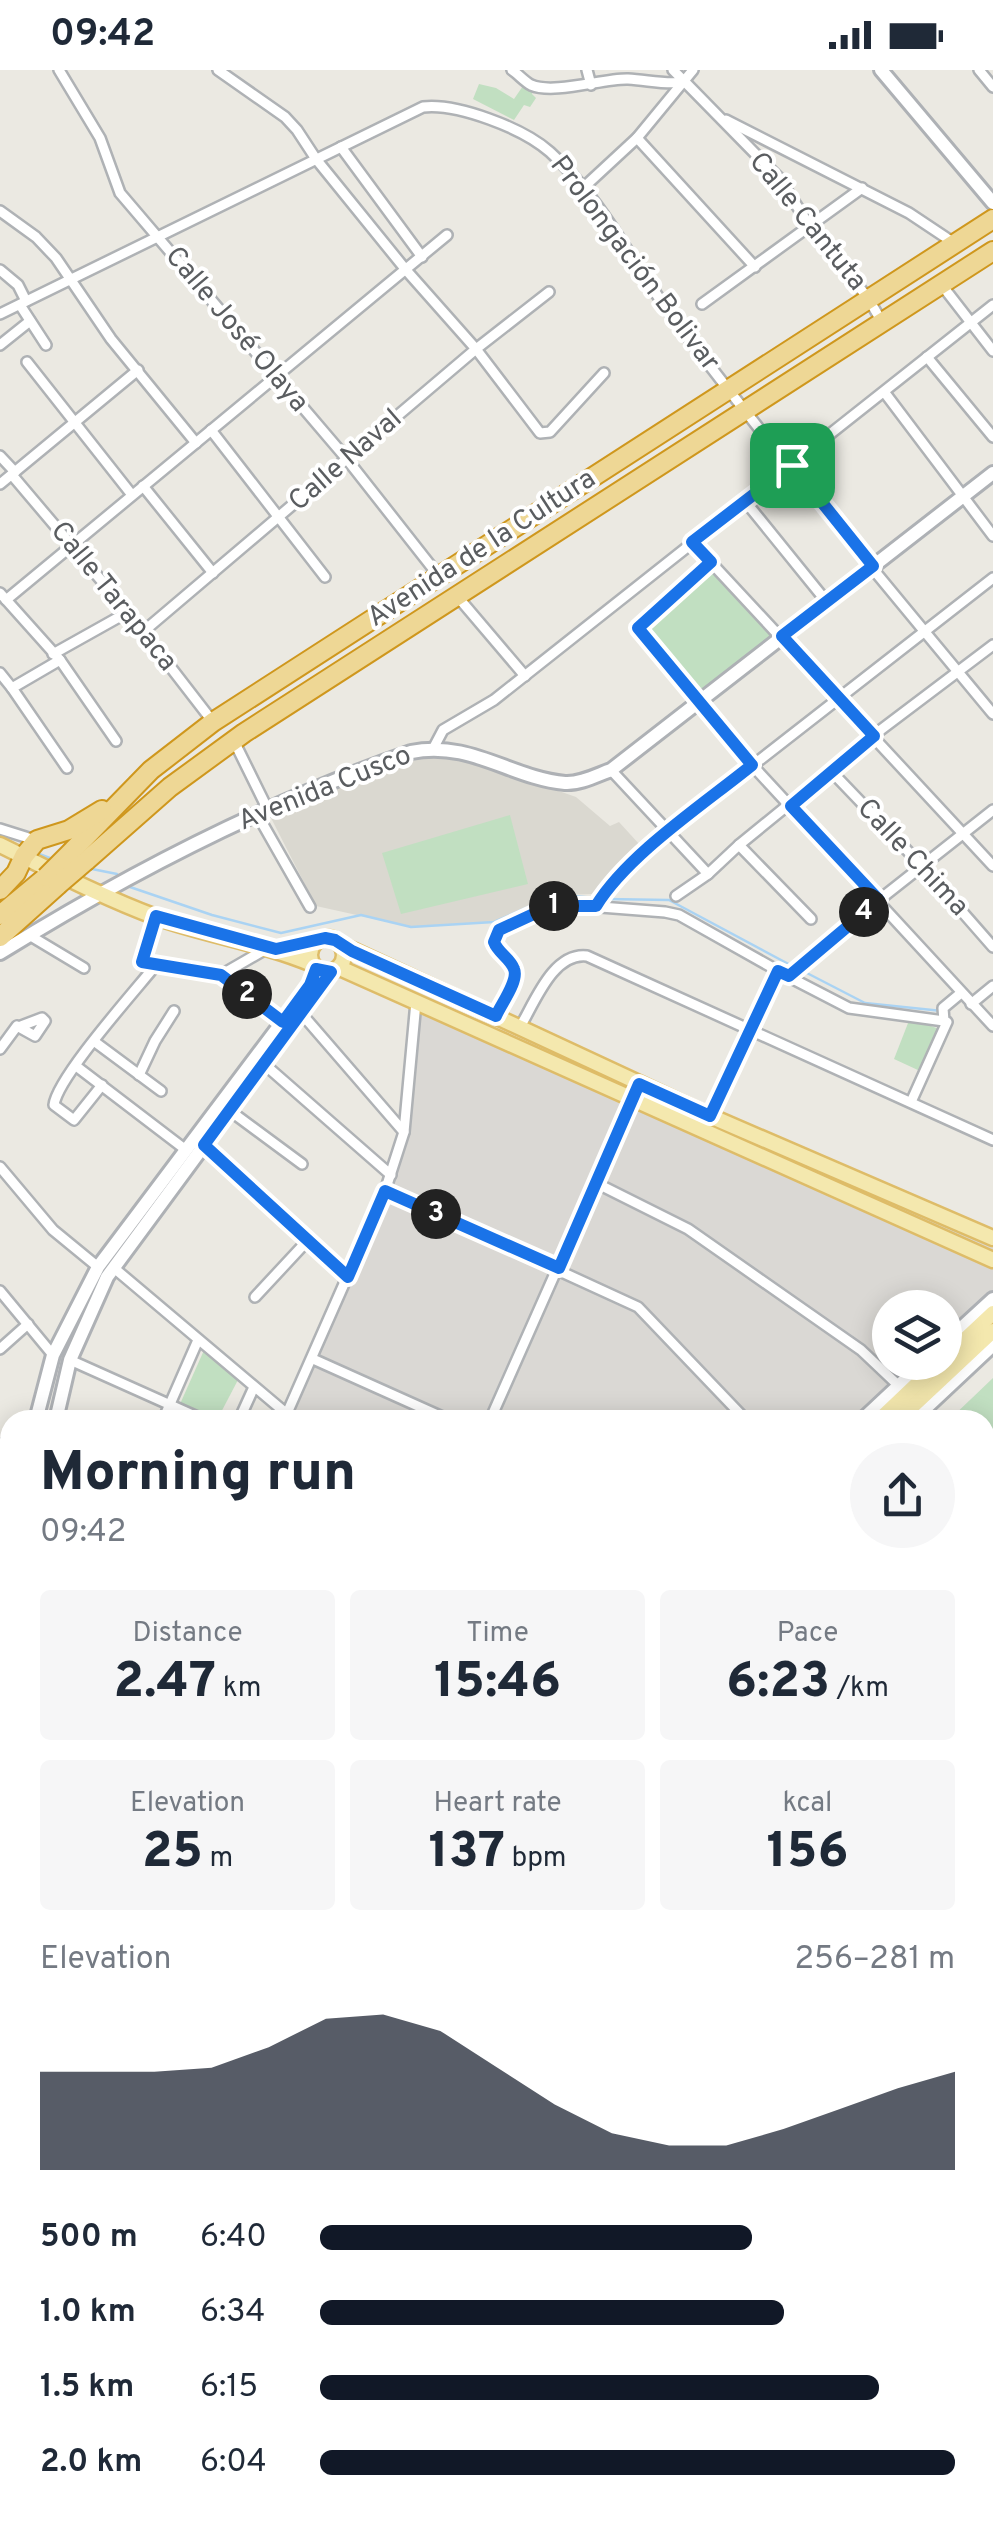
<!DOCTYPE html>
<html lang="en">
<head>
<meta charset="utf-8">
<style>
	body { margin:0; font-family:Overpass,sans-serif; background:#f6f6f7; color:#1f2937; height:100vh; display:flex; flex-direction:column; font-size:38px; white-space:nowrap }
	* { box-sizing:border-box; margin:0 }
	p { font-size:32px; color:#747a83 }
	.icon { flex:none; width:55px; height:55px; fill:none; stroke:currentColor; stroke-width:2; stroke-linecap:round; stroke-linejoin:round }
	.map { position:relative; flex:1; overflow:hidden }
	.details { position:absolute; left:0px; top:1340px; width:995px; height:1112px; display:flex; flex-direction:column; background:#fff; border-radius:30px 30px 0 0; box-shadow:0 5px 25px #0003 }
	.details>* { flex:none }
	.tools { position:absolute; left:872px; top:1220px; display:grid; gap:20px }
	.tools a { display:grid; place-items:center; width:90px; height:90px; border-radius:50%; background:#fff; box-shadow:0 5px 25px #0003; font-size:50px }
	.pin { position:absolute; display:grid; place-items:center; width:85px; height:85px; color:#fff; margin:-42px; border-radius:20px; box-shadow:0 5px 15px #0006 }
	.km { position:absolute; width:50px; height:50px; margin:-25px; border-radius:50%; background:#222; color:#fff; font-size:28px; line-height:50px; text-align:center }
	.round { display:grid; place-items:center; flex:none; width:105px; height:105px; border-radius:52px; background:#f6f6f7 }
	.head { display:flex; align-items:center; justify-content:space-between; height:170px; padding:0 40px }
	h1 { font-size:55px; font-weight:800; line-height:75px }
	.stats { display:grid; grid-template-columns:repeat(3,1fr); gap:15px; height:170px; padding:10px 40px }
	.stats div { display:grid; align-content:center; border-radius:10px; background:#f6f6f7; text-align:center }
	.stats b { font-size:50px; font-weight:800 }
	.stats small { font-size:28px; font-weight:400 }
	.stats p { font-size:28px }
	.chart { height:280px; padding:20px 40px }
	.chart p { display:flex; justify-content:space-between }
	.chart svg { width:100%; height:180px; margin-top:10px; fill:#111827; opacity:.7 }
	ul { padding:0 40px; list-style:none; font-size:32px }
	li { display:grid; grid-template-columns:160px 120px 1fr; align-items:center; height:75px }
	li i { height:25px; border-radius:12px; background:#111827 }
	.status { display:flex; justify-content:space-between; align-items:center; height:70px; padding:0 50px; background:#fff; direction:ltr }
	.status svg { height:28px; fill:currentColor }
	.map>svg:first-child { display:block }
</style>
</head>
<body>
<div class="status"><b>09:42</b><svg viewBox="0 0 49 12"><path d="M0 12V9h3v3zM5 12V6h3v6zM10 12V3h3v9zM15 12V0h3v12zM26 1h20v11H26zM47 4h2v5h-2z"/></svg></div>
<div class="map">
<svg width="993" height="2452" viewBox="0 0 993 2452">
	<rect width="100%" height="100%" fill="#ebe9e2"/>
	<g fill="#dad8d4">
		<path d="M 414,922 L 993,1178 L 993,1239 L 945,1284 L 945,1238 L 890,1238 L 890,1292 L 935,1293 L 874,1350 L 285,1350 L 402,1069 Z"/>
		<path d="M 10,1755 L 10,2160 L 0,2169 L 0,1765 Z"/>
	</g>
	<path fill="#dad8d0" d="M 436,683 L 461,687 L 576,727 L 610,756 L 619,752 L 640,775 L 593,824 L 556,825 L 494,852 L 411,857 L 316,836 L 271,748 L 319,724 L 409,688 Z"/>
	<g fill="#c1dfc1">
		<path d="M 525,13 L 533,19 L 532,24 L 536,28 L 530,37 L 524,35 L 514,50 L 473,29 L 479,14 L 496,18 L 514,29 Z"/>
		<path d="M 713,497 L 778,566 L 701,626 L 645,559 Z"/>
		<path d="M 510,745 L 528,814 L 401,844 L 382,783 Z"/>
		<path d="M 910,948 L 939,959 L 920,1001 L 894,989 Z"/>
		<path d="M 205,1278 L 239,1308 L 217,1350 L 180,1334 Z"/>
		<path d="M 993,1308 L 993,1438 L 985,1445 L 985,1350 L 949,1350 Z"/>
		<path d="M 993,1550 L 993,1743 L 985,1750 L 985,1557 Z"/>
		<path d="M 10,2230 L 10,2358 L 0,2367 L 0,2239 Z"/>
	</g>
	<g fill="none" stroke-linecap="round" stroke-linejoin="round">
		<g stroke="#aad3f3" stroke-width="2.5">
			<path d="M 34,782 L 55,790"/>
			<path d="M 92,799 L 117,804"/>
			<path d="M 130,817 L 212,845 L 281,863 L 361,845 L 411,857 L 494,852 L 556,825 L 598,828"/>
			<path d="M 606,829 L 669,830 L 796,898"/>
			<path d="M 803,901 L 865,933 L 942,941"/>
			<path d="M 985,1645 L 993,1637"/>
		</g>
		<g stroke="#cecdca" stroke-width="25">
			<path d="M 985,1776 L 993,1769"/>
			<path d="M 985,1840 L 993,1847"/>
			<path d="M 149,2442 L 155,2452"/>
			<path d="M 262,2452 L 272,2442"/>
		</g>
		<g stroke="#cecdca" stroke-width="62">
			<path d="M 985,1496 L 993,1489"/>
			<path d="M 0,2417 L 10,2407"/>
		</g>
		<g stroke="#afb2b5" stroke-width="14">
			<g id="street">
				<path d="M 59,0 L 100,68 L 120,123 L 346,388 L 438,505"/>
				<path d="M 218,0 L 285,47 L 297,60 L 316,89 L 406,200 L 476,279 L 540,363 L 550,362 L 604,303"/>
				<path d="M 512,0 C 518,4 525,12 531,15 C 554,25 604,8 628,9 C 648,10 665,15 685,12 L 779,108 L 811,158 L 868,228 L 882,252"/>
				<path d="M 587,0 L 591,15"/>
				<path d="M 673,0 L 685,12"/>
				<path d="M 979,0 L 993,17"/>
				<path d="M 726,50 L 909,143 L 954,173"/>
				<path d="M 637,68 L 755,197"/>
				<path d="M 341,77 L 422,187"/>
				<path d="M 583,118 L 637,68 L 693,0"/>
				<path d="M 0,141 L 36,167 L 56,188 L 111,269 L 196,373"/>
				<path d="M 0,200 L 18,215 L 26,231"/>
				<path d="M 941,214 L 993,281"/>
				<path d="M 702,234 L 862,118"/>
				<path d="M 20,235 L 46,275"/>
				<path d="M 0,244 L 423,37 C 457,33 523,58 550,82 C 603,130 634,197 677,253 C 778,386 886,515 993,644"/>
				<path d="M 0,275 L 30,251"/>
				<path d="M 927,287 L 993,367"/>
				<path d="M 27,292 L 132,425"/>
				<path d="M 885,323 L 993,466"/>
				<path d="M 211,360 L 325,507"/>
				<path d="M 0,386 L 15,402"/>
				<path d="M 12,405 L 128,542 L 213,652"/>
				<path d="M 0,414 L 138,300"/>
				<path d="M 143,416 L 213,503"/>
				<path d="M 745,431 L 826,531"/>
				<path d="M 692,472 L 993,796"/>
				<path d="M 711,492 L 639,557 L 640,561 L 752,695 L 993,956"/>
				<path d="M 0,523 L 60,590 L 116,671"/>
				<path d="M 457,526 L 525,606"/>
				<path d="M 6,530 L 447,165"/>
				<path d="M 144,561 L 476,279 L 549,222"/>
				<path d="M 53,584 L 128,542"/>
				<path d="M 60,590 L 12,618 L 67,698"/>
				<path d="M 0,603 L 12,618"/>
				<path d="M 234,671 L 267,738"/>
				<path d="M 434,677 L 443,660 L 494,630 L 993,235"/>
				<path d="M 611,700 L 708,804"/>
				<path d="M 831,701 L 923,797 L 993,877"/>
				<path d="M 257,744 L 310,837"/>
				<path d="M 0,759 L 35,770"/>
				<path d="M 739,775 L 811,849"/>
				<path d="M 676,826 L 708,804 L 739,775 L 874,665 L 993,575"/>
				<path d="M 596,836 L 609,817 L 670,760 L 993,508"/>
				<path d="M 156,846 L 141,889 L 144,894 L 221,905 L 266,879"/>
				<path d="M 29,865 L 84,898"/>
				<path d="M 221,905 L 283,951"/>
				<path d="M 789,907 L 849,938 L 944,951"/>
				<path d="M 971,934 L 993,916"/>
				<path d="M 301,943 L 404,1062"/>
				<path d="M 496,946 C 501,934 511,920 514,908 C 518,891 493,884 495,866 L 499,860 L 562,834 L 665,842 L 679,845 L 789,907 L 879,830 L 993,740"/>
				<path d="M 520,957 C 535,932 553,882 587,886 L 993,1070"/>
				<path d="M 95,972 L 161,1021"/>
				<path d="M 0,979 L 17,956 L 35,966 L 45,951 L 42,948 L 21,956"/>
				<path d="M 263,993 L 391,1105"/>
				<path d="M 76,996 L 186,1080"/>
				<path d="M 139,1005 L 155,971 L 174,941"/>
				<path d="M 102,1015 L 74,1050 L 54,1035 C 57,1008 134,922 155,896"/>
				<path d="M 911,1032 L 947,952 L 944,951 L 943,938 L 961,923"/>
				<path d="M 229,1040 L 302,1094"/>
				<path d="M 709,1050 L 778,901"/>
				<path d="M 204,1075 L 308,1170 L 255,1227"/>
				<path d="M 0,1097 L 53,1160 L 98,1197"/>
				<path d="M 596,1113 L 688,1159 L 861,1280 L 899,1316"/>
				<path d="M 385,1121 L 638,1237 L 746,1350"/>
				<path d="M 308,1170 L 348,1207"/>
				<path d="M 114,1198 L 287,1344"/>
				<path d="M 0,1221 L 53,1285"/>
				<path d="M 0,1279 L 28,1254"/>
				<path d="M 313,1289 L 449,1350"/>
				<path d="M 70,1290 L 204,1350"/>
				<path d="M 163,1350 L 198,1270"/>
				<path d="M 239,1350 L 254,1317"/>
				<path d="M 284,1350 L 385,1121 L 404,1062 L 416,932"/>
				<path d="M 490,1350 L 639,1014"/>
				<path d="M 0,1374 L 10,1376"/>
				<path d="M 0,1567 L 10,1575"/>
				<path d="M 10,1684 L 0,1695 L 10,1711"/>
				<path d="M 0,1762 L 10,1753"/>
				<path d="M 0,1924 L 10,1935"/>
				<path d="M 588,2442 L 597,2452"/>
				<path d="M 722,2442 L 731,2452"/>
				<path d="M 374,2452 L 384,2442"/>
				<path d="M 457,2452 L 467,2442"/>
				<path d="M 895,2452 L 908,2442"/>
			</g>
		</g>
		<g stroke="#aeb1b5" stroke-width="18">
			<g id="secondary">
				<path d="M 881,0 L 993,133"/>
				<path d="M 0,883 C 129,803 267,732 411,682 C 470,670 511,708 565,713 C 580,714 597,705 611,700 L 993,403"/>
				<path d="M 945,1273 L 993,1229"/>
				<path d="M 36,1350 L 53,1285 L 98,1197 L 310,915 L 316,899"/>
				<path d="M 56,1350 L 70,1290 L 107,1207 L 331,903"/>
				<path d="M 862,1350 L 924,1292"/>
				<path d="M 913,1350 L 993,1275"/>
				<path d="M 0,1480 L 10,1457"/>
				<path d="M 0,1523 L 10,1504"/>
				<path d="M 0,2158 L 10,2148"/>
				<path d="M 0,2209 L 10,2199"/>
			</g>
		</g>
		<g stroke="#debc68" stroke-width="19">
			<g id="primary">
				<path d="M 0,775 C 51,800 102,827 156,847 C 207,865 262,873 312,894"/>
				<circle cx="327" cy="885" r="17"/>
				<path d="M 342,875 L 710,1046 L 993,1168"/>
				<path d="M 340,898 L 993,1190"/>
				<path d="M 945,1288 L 993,1243"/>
				<path d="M 879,1350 L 940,1292"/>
				<path d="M 898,1350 L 993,1261"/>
				<path d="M 0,2173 L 10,2164"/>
				<path d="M 0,2191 L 10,2182"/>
			</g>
		</g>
		<g stroke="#cf971d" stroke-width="22">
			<g id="highway">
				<path d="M 73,780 L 151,700 L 213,652 L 993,149"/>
				<path d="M 86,791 L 170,717 L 244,663 L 993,181"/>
				<path d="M 0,820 L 16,803 L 24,786 L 37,770 L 69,760 L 102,740"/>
				<path d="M 0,845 L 46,807"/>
				<path d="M 0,867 L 58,815"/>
				<path d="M 985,2295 L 993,2288"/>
				<path d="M 753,2452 L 766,2442"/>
				<path d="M 773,2452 L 787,2442"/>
			</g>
		</g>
		<use href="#street" stroke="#fff" stroke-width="9"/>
		<use href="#secondary" stroke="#fff" stroke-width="12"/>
		<use href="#primary" stroke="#f4e8ae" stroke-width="14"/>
		<use href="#highway" stroke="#eed795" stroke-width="18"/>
		<g stroke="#cf971d" stroke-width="22" stroke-linecap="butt">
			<g id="highway-bridge">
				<path d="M 46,807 L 73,780"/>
				<path d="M 58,815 L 86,791"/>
			</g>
		</g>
		<use href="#highway-bridge" stroke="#eed795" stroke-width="18"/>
	</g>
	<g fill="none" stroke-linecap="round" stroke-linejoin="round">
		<g stroke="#fff" stroke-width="20">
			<path id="route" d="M 792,395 L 873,496 L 782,566 L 874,666 L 791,736 L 879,830 L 789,906 L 778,901 L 710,1046 L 639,1014 L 559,1198 L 385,1121 L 348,1207 L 204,1075 L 331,902 L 316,899 L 310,915 L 283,952 L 221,905 L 142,892 L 156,846 L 276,879 L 325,868 L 335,870 L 352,881 L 496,946 C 501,934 519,911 514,899 C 510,888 498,883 494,872 L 499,860 L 551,836 L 596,836 C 628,784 704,734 752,695 L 638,558 L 711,492 L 692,472 Z"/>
		</g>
		<use href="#route" stroke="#1a73e8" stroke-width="12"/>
	</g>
	<g text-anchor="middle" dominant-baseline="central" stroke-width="8" stroke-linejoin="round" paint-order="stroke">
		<g font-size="28" fill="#5a5d60" stroke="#fff">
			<text transform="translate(807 152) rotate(51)">Calle Cantuta</text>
			<text transform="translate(634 194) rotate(53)">Prolongación Bolivar</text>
			<text transform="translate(236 260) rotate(50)">Calle José Olaya</text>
			<text transform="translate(346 391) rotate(-41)">Calle Naval</text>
			<text transform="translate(482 479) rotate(-33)">Avenida de la Cultura</text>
			<text transform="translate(113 527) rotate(51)">Calle Tarapaca</text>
			<text transform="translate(325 719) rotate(-22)">Avenida Cusco</text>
			<text transform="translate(912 788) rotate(47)">Calle Chima</text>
		</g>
	</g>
</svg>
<div class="tools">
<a><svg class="icon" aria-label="layers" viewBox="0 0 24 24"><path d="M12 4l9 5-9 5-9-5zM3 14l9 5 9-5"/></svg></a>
</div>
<div class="pin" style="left:792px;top:395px;background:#1e9e55"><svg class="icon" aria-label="arrive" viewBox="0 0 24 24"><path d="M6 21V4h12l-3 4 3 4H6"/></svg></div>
<b class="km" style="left:554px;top:836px">1</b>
<b class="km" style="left:247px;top:924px">2</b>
<b class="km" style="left:436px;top:1144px">3</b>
<b class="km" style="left:864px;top:842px">4</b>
<section class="details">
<div class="head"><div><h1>Morning run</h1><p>09:42</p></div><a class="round"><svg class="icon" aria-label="share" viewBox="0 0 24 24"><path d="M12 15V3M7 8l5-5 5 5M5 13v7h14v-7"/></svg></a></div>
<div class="stats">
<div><p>Distance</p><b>2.47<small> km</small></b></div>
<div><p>Time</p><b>15:46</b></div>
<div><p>Pace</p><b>6:23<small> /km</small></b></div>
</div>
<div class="stats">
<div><p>Elevation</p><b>25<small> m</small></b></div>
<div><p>Heart rate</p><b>137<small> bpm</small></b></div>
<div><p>kcal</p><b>156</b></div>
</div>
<div class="chart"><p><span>Elevation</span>256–281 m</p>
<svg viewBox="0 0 160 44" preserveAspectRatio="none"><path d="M0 44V20L10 20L20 20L30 19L40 14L50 7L60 6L70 10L80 19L90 28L100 35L110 38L120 38L130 34L140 29L150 24L160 20V44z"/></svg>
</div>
<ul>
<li><b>500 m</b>6:40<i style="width:68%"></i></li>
<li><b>1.0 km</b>6:34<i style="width:73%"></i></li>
<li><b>1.5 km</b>6:15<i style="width:88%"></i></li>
<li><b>2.0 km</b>6:04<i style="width:100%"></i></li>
</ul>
</section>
</div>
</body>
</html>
